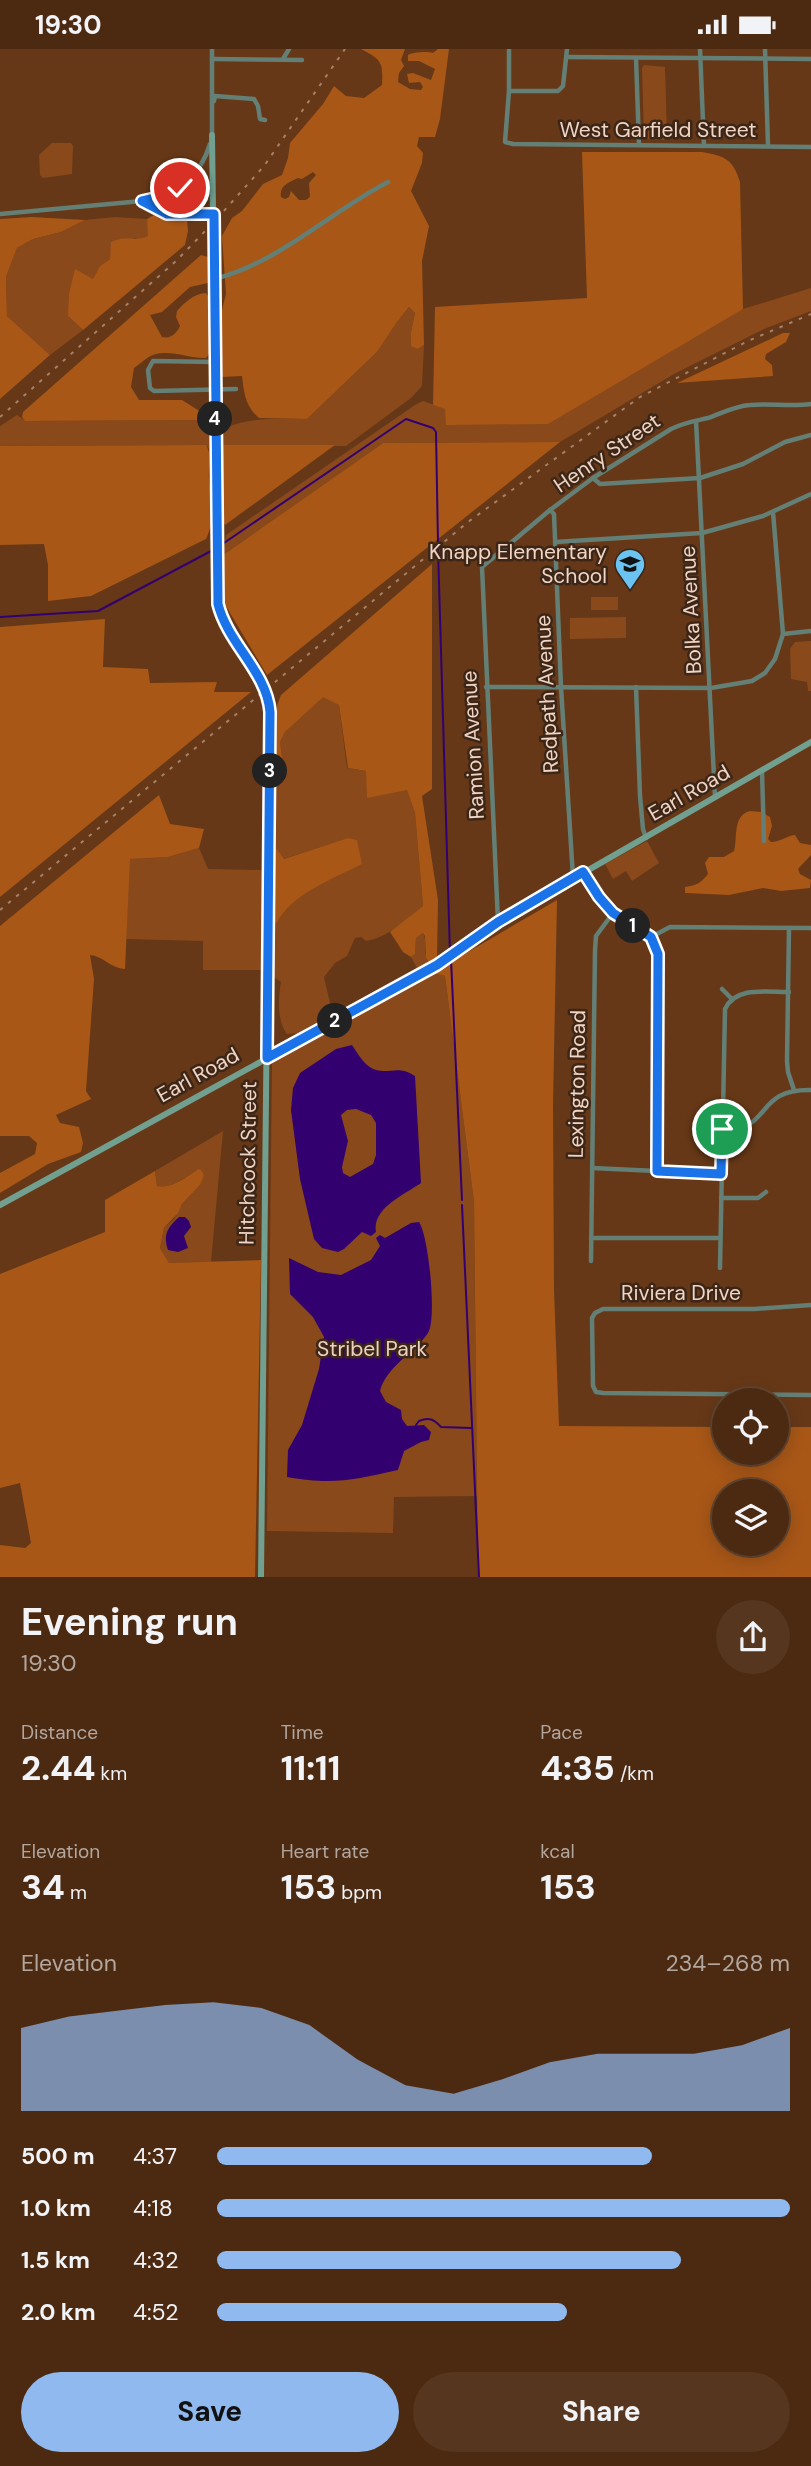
<!DOCTYPE html>
<html lang="en">
<head>
<meta charset="utf-8">
<style>
	body { margin:0; font-family:"DM Sans",sans-serif; background:#56361f; color:#f1f3f6; height:100vh; display:flex; flex-direction:column; font-size:26px; white-space:nowrap }
	* { box-sizing:border-box; margin:0 }
	p { font-size:23px; color:#b2a79f }
	.icon { flex:none; width:38px; height:38px; fill:none; stroke:currentColor; stroke-width:2; stroke-linecap:round; stroke-linejoin:round }
	.map { position:relative; height:1528px; overflow:hidden }
	.sheet { display:flex; flex-direction:column; background:#4c2a11; flex:1 }
	.sheet>* { flex:none }
	.buttons { position:absolute; left:712px; top:1339px; display:grid; gap:14px }
	.buttons a { display:grid; place-items:center; width:77px; height:77px; border-radius:50%; background:#4c2a11; box-shadow:0 4px 18px #0003,0 0 0 2px #634631; font-size:35px }
	.pin { position:absolute; display:grid; place-items:center; width:60px; height:60px; color:#fff; margin:-30px; border:4px solid #fff; border-radius:50%; box-shadow:0 2px 7px #0007 }
	.km { position:absolute; width:35px; height:35px; margin:-18px; border-radius:50%; background:#222; color:#fff; font-size:19px; line-height:35px; text-align:center }
	.round { display:grid; place-items:center; flex:none; width:74px; height:74px; border-radius:37px; background:#56361f }
	.headline { display:flex; align-items:center; justify-content:space-between; height:119px; padding:0 21px }
	h1 { font-size:38px; font-weight:700; line-height:52px }
	.stats { display:grid; grid-template-columns:repeat(3,1fr); gap:10px; height:119px; padding:7px 21px }
	.stats div { display:grid; align-content:center }
	.stats b { font-size:35px; font-weight:700 }
	.stats small { font-size:19px; font-weight:400 }
	.stats p { font-size:19px }
	.chart { height:196px; padding:14px 21px }
	.chart p { display:flex; justify-content:space-between }
	.chart svg { width:100%; height:126px; margin-top:7px; fill:#90b9f0; opacity:.7 }
	.cta { display:flex; gap:14px; margin-top:auto; padding:14px 21px }
	.cta a { flex:1; height:80px; border-radius:42px; background:#90b9f0; color:#111; font-size:28px; font-weight:700; line-height:80px; text-align:center }
	.cta a+a { background:#56361f; color:#f1f3f6 }
	ul { padding:0 21px; list-style:none; font-size:23px }
	li { display:grid; grid-template-columns:112px 84px 1fr; align-items:center; height:52px }
	li i { height:18px; border-radius:9px; background:#90b9f0 }
	.status { display:flex; justify-content:space-between; align-items:center; height:49px; padding:0 35px; background:#4c2a11; direction:ltr }
	.status svg { height:19px; fill:currentColor }
	.map>svg:first-child { display:block }
</style>
</head>
<body>
<div class="status"><b>19:30</b><svg viewBox="0 0 49 12"><path d="M0 12V9h3v3zM5 12V6h3v6zM10 12V3h3v9zM15 12V0h3v12zM26 1h20v11H26zM47 4h2v5h-2z"/></svg></div>
<div class="map">
<svg width="811" height="1528" viewBox="0 0 811 1528">
	<rect width="100%" height="100%" fill="#663817"/>
	<g fill="#89491b">
		<path d="M 644,16 L 665,18 L 667,87 L 664,91 L 648,90 L 644,87 L 642,19 Z"/>
		<path d="M 52,94 L 71,94 L 73,97 L 72,125 L 43,129 L 40,126 L 39,106 Z"/>
		<path d="M 115,168 L 147,170 L 149,187 L 141,191 L 134,189 L 111,201 L 110,210 L 100,217 L 93,231 L 85,227 L 68,267 L 83,281 L 50,306 L 7,267 L 6,228 L 17,199 L 33,190 L 61,183 L 85,171 Z"/>
		<path d="M 811,239 L 811,262 L 764,280 L 674,325 L 560,393 L 383,394 L 223,506 L 226,486 L 415,356 L 423,352 L 446,360 L 446,376 L 743,260 Z"/>
		<path d="M 409,258 L 415,264 L 411,283 L 418,300 L 424,296 L 422,337 L 411,349 L 346,397 L 219,396 L 219,382 C 247,367 277,370 307,370 L 377,303 L 397,273 Z"/>
		<path d="M 17,366 L 26,372 L 205,371 L 209,368 L 209,400 L 206,396 L 0,397 L 0,377 Z"/>
		<rect x="591" y="548" width="27" height="13"/>
		<path d="M 626,568 L 626,589 L 570,590 L 570,569 Z"/>
		<path d="M 811,592 L 811,642 L 808,642 L 807,633 L 791,630 L 790,600 L 795,593 Z"/>
		<path d="M 323,647 L 339,656 L 347,719 L 366,722 L 407,740 L 415,764 L 423,857 C 406,871 389,888 366,892 L 361,888 L 355,889 L 347,907 L 335,914 L 324,928 L 331,958 L 328,967 L 298,984 L 287,985 C 277,973 278,948 281,933 L 272,927 C 271,914 268,896 272,883 C 283,847 331,831 362,814 L 349,789 L 283,810 L 276,799 L 274,724 L 283,715 L 280,693 L 285,683 Z"/>
		<path d="M 647,792 L 659,814 L 632,832 L 626,822 L 613,830 L 605,815 Z"/>
		<path d="M 199,799 L 208,820 L 262,821 L 261,921 L 203,921 L 203,892 L 126,890 L 129,810 L 168,808 Z"/>
		<path d="M 423,884 C 428,892 422,904 429,913 L 434,913 L 434,915 L 419,923 L 411,908 L 415,905 L 416,889 Z"/>
		<path d="M 432,924 L 445,927 L 474,1153 L 477,1447 L 394,1448 L 393,1484 L 267,1482 L 272,1009 Z"/>
		<path d="M 223,1082 L 211,1213 L 169,1214 L 160,1199 L 164,1179 L 174,1170 L 182,1155 L 200,1136 L 198,1120 C 185,1128 172,1140 157,1137 L 155,1122 Z"/>
	</g>
	<g fill="#a85717" fill-rule="evenodd">
		<path d="M 361,0 L 405,0 L 401,11 L 404,17 L 399,24 L 398,33 L 410,40 L 421,41 L 423,38 L 420,33 L 409,34 L 407,25 L 413,24 L 431,31 L 435,20 L 419,12 L 408,12 L 408,6 C 413,3 427,2 433,4 L 438,0 L 449,0 L 440,70 L 435,88 L 419,88 L 417,97 L 423,104 L 422,114 L 411,142 L 429,177 L 422,212 L 424,296 L 418,300 L 411,297 L 411,283 L 415,264 L 409,258 L 397,273 L 377,303 L 307,370 L 259,369 C 245,357 244,344 242,327 L 221,328 L 220,269 L 226,245 L 222,187 L 232,169 L 242,162 L 263,135 L 282,126 L 288,109 L 290,94 L 323,55 L 334,37 L 346,47 L 364,49 L 382,36 C 383,13 382,11 361,0 ZM 313,123 L 316,126 L 309,134 L 310,148 L 306,151 L 299,151 L 291,142 L 289,148 L 285,150 L 281,148 C 279,136 289,134 298,129 L 302,130 Z"/>
		<path d="M 582,103 L 702,103 C 725,107 733,110 740,133 L 743,260 L 548,375 L 446,376 L 445,360 L 433,356 L 435,258 L 587,249 Z"/>
		<path d="M 154,166 L 187,170 L 188,182 L 185,196 L 83,281 L 68,267 L 69,245 L 75,220 L 93,230 L 100,217 L 110,210 L 111,193 C 126,186 137,193 148,187 L 147,170 Z"/>
		<path d="M 32,168 L 85,171 L 61,183 L 33,190 L 17,199 L 6,228 L 7,267 L 50,306 L 0,350 L 0,170 Z"/>
		<path d="M 201,206 L 208,208 L 208,234 L 190,238 L 162,263 L 150,266 L 162,288 C 171,290 176,285 180,277 L 176,268 L 177,262 C 184,254 195,244 206,244 L 208,247 L 209,305 L 206,309 C 190,310 170,300 153,306 C 147,308 140,315 134,319 L 131,338 L 139,351 L 182,351 L 209,368 L 205,371 L 25,372 L 22,368 L 23,363 Z"/>
		<path d="M 783,284 L 790,284 L 786,293 L 766,305 L 765,310 L 772,316 L 773,327 L 677,334 Z"/>
		<path d="M 560,393 L 267,626 L 224,554 L 223,506 L 383,394 Z"/>
		<path d="M 206,396 C 212,405 208,418 209,429 C 211,451 216,470 206,490 L 91,547 L 48,552 L 48,516 L 44,495 L 0,496 L 0,397 Z"/>
		<path d="M 219,396 L 335,396 L 225,476 L 221,469 Z"/>
		<path d="M 432,515 L 432,740 L 422,747 L 438,851 L 437,910 L 434,913 L 429,913 L 426,909 L 425,887 L 423,884 L 416,889 L 415,905 L 411,908 L 403,903 L 390,883 L 423,857 L 415,764 L 407,741 L 367,749 L 366,722 L 348,719 L 339,656 L 323,648 L 285,683 L 280,693 L 283,715 L 278,720 C 270,699 272,666 281,646 Z"/>
		<path d="M 105,570 L 103,618 L 148,620 L 150,634 L 217,633 L 214,643 L 251,643 L 0,848 L 0,578 Z"/>
		<path d="M 159,746 L 170,775 L 204,780 L 199,799 L 168,808 L 130,810 L 125,920 C 110,919 103,907 90,906 L 94,930 L 86,1042 L 91,1050 L 56,1066 L 60,1074 L 79,1078 L 83,1094 L 81,1103 L 48,1115 L 0,1144 L 0,1124 L 35,1105 L 37,1094 L 29,1087 L 0,1087 L 0,877 Z"/>
		<path d="M 750,762 L 761,763 L 770,768 L 772,777 L 768,790 L 771,793 C 780,793 786,787 795,786 L 800,794 L 811,796 L 811,806 L 798,820 L 800,825 L 811,831 L 810,839 L 781,842 L 763,839 L 729,846 L 685,844 L 685,838 C 697,836 701,834 708,825 L 705,814 L 709,808 L 724,808 L 734,802 C 738,788 732,767 750,762 Z"/>
		<path d="M 348,789 L 357,791 L 362,815 C 333,830 291,845 276,875 L 273,870 L 272,800 L 276,799 L 284,810 Z"/>
		<path d="M 557,851 L 553,1056 L 554,1241 L 559,1377 L 724,1378 L 724,1404 L 777,1404 L 777,1378 L 811,1378 L 811,1528 L 478,1528 L 474,1153 L 445,927 L 432,924 ZM 724,1442 L 777,1442 L 777,1494 L 724,1494 Z"/>
		<path d="M 198,1120 L 201,1121 L 204,1126 L 200,1136 L 182,1155 L 178,1164 L 164,1179 L 160,1199 L 169,1214 L 261,1211 L 255,1528 L 0,1528 L 0,1496 L 25,1499 L 31,1494 L 20,1434 L 0,1439 L 0,1225 L 105,1183 L 105,1151 L 155,1122 L 157,1137 C 172,1140 186,1128 198,1120 Z"/>
	</g>
	<g fill="#330070" fill-rule="evenodd">
		<path d="M 352,996 C 358,1005 365,1018 376,1021 C 392,1025 397,1016 415,1027 L 421,1134 C 404,1146 372,1159 376,1183 L 371,1187 L 362,1183 L 344,1200 L 338,1203 L 322,1199 L 314,1190 L 300,1130 L 291,1061 L 293,1039 L 300,1024 L 336,1000 ZM 356,1060 L 371,1066 L 376,1074 L 376,1106 L 373,1115 L 350,1128 L 343,1124 L 342,1118 L 348,1092 L 341,1066 L 347,1061 Z"/>
		<path d="M 179,1168 L 185,1168 L 189,1172 L 191,1178 L 184,1187 L 188,1199 L 178,1203 L 168,1201 C 163,1186 167,1179 179,1168 Z"/>
		<path d="M 419,1173 C 429,1188 437,1270 428,1284 C 414,1304 386,1318 380,1342 L 386,1353 L 401,1361 L 402,1370 L 407,1377 L 424,1376 L 431,1383 L 429,1391 L 421,1393 L 404,1402 L 398,1421 C 354,1431 332,1436 287,1428 L 288,1401 L 302,1376 L 319,1320 L 324,1288 L 313,1268 L 290,1245 L 289,1209 L 318,1223 L 341,1226 L 371,1211 L 380,1197 L 376,1189 L 380,1186 L 385,1189 L 411,1174 Z"/>
	</g>
	<g fill="none" stroke-linecap="round" stroke-linejoin="round">
		<g stroke="#330070" stroke-width="2">
			<path d="M 221,496 L 406,370 L 433,379 L 436,383 L 438,494"/>
			<path d="M 438,501 L 450,905"/>
			<path d="M 0,568 L 98,562 L 213,501"/>
			<path d="M 451,910 L 462,1151"/>
			<path d="M 462,1156 L 479,1528"/>
			<path d="M 416,1376 L 419,1372 C 429,1368 434,1370 441,1378 L 471,1379"/>
		</g>
		<g stroke="#637f76" stroke-width="4.5">
			<path d="M 212,0 L 212,87"/>
			<path d="M 509,0 L 509,42 L 505,93 L 513,95 L 811,98"/>
			<path d="M 700,0 L 704,97"/>
			<path d="M 765,0 L 768,97"/>
			<path d="M 567,8 L 811,10"/>
			<path d="M 636,9 L 639,96"/>
			<path d="M 212,10 L 302,11"/>
			<path d="M 283,10 L 289,0"/>
			<path d="M 509,42 L 558,42 L 563,37 L 567,0"/>
			<path d="M 214,52 L 215,47 L 254,50 L 258,57 L 260,70 L 265,71"/>
			<path d="M 142,152 L 167,165 L 213,165"/>
			<path d="M 0,165 L 142,152 C 176,146 200,129 210,95"/>
			<path d="M 214,230 C 279,214 330,163 388,133"/>
			<path d="M 215,313 L 153,312 L 148,321 L 150,339 L 154,342 L 236,340"/>
			<path d="M 696,372 L 715,748"/>
			<path d="M 593,429 L 600,435 L 700,429 L 743,415 L 785,393 L 811,386"/>
			<path d="M 550,461 L 554,465 L 561,638 L 573,828"/>
			<path d="M 555,493 L 702,484 L 763,467 L 811,445"/>
			<path d="M 783,585 L 811,582"/>
			<path d="M 486,638 L 711,639 L 752,632 L 765,624 L 775,610 L 783,585 L 773,463"/>
			<path d="M 636,638 L 640,747 L 643,780 L 646,789"/>
			<path d="M 762,722 L 764,792"/>
			<path d="M 584,824 L 599,848 L 613,864 L 651,888 L 670,878 L 811,879"/>
			<path d="M 498,873 L 482,518 L 550,461 L 593,429 L 671,380 C 683,374 695,372 708,369 C 722,364 735,357 750,356 C 771,354 790,358 811,355"/>
			<path d="M 789,879 L 787,1012 L 788,1023 L 794,1041"/>
			<path d="M 651,888 L 658,905 L 659,925 L 657,1122"/>
			<path d="M 722,940 L 731,949"/>
			<path d="M 722,1080 C 728,1080 734,1080 739,1079 C 770,1071 761,1040 811,1041"/>
			<path d="M 592,1119 L 721,1125"/>
			<path d="M 721,1149 L 758,1149 L 766,1143"/>
			<path d="M 591,1189 L 720,1189"/>
			<path d="M 591,1212 L 595,901 L 596,887 L 613,864"/>
			<path d="M 720,1219 L 725,960 C 736,937 767,943 789,943"/>
			<path d="M 811,1256 L 754,1260 L 603,1260 L 595,1264 L 592,1269 L 593,1337 L 596,1343 L 603,1344 L 811,1346"/>
		</g>
		<g stroke="#719f90" stroke-width="6">
			<path d="M 212,86 L 218,555 C 229,595 267,624 270,663 L 261,1528"/>
			<path d="M 0,1156 L 437,916 L 498,873 L 811,693"/>
		</g>
		<g stroke="#a78167" stroke-width="2" stroke-dasharray="3.5 7" stroke-linecap="butt">
			<path d="M 0,368 L 176,212 L 214,173 L 264,117 L 345,0"/>
			<path d="M 0,861 L 468,473 L 640,348 L 748,292 L 811,265"/>
		</g>
	</g>
	<g fill="none" stroke-linecap="round" stroke-linejoin="round">
		<g stroke="#fff" stroke-width="14">
			<path id="route" d="M 180,139 L 168,146 L 142,152 L 167,165 L 214,165 L 218,555 C 228,595 267,623 270,663 L 267,1009 L 437,916 L 498,873 L 583,823 L 599,848 L 613,864 L 651,888 L 658,905 L 657,1122 L 721,1125 L 722,1080"/>
		</g>
		<use href="#route" stroke="#1a73e8" stroke-width="9"/>
	</g>
	<defs>
		<g id="school-pin" transform="scale(1.575)"><path d="M0 17L-7.5 6A9.5 9.5 0 1 1 7.5 6Z" fill="#6ac3f1" stroke="#3b2618"/><path d="M0-5L7-2L0 1L-7-2ZM-4 1L0 2.5L4 1V4Q0 6-4 4Z" fill="#111"/></g>
	</defs>
	<g fill-rule="evenodd">
		<use href="#school-pin" x="630" y="515"/>
	</g>
	<g text-anchor="middle" dominant-baseline="central" stroke-width="5" stroke-linejoin="round" paint-order="stroke">
		<g font-size="21" fill="#f1d4c2" stroke="#3b2618">
			<text x="658" y="81">West Garfield Street</text>
			<text transform="translate(607 404) rotate(-34)">Henry Street</text>
			<text transform="translate(691 561) rotate(-93)">Bolka Avenue</text>
			<text transform="translate(547 645) rotate(-93)">Redpath Avenue</text>
			<text transform="translate(473 696) rotate(-93)">Ramion Avenue</text>
			<text transform="translate(689 744) rotate(-30)">Earl Road</text>
			<text transform="translate(198 1026) rotate(-29)">Earl Road</text>
			<text transform="translate(577 1035) rotate(-89)">Lexington Road</text>
			<text transform="translate(248 1114) rotate(-89)">Hitchcock Street</text>
			<text x="681" y="1244">Riviera Drive</text>
		</g>
		<g font-size="21" fill="#f1d4c2" stroke="#3b2618" text-anchor="end">
			<text x="607" y="503">Knapp Elementary<tspan x="607" dy="24">School</tspan></text>
		</g>
		<g font-size="21" fill="#edd2c1" stroke="#3b2618">
			<text x="372" y="1300">Stribel Park</text>
		</g>
	</g>
</svg>
<div class="buttons">
<a><svg class="icon" aria-label="locate" viewBox="0 0 24 24"><circle cx="12" cy="12" r="6"/><path d="M12 2v4M12 18v4M2 12h4M18 12h4"/></svg></a>
<a><svg class="icon" aria-label="layers" viewBox="0 0 24 24"><path d="M12 4l9 5-9 5-9-5zM3 14l9 5 9-5"/></svg></a>
</div>
<div class="pin" style="left:722px;top:1080px;background:#1e9e55"><svg class="icon" aria-label="arrive" viewBox="0 0 24 24"><path d="M6 21V4h12l-3 4 3 4H6"/></svg></div>
<div class="pin" style="left:180px;top:139px;background:#d93025"><svg class="icon" aria-label="check" viewBox="0 0 24 24"><path d="M5 12l5 5 9-10"/></svg></div>
<b class="km" style="left:633px;top:877px">1</b>
<b class="km" style="left:335px;top:972px">2</b>
<b class="km" style="left:270px;top:722px">3</b>
<b class="km" style="left:215px;top:370px">4</b>
</div>
<section class="sheet">
<div class="headline"><div><h1>Evening run</h1><p>19:30</p></div><a class="round"><svg class="icon" aria-label="share" viewBox="0 0 24 24"><path d="M12 15V3M7 8l5-5 5 5M5 13v7h14v-7"/></svg></a></div>
<div class="stats">
<div><p>Distance</p><b>2.44<small> km</small></b></div>
<div><p>Time</p><b>11:11</b></div>
<div><p>Pace</p><b>4:35<small> /km</small></b></div>
</div>
<div class="stats">
<div><p>Elevation</p><b>34<small> m</small></b></div>
<div><p>Heart rate</p><b>153<small> bpm</small></b></div>
<div><p>kcal</p><b>153</b></div>
</div>
<div class="chart"><p><span>Elevation</span>234–268 m</p>
<svg viewBox="0 0 160 44" preserveAspectRatio="none"><path d="M0 44V15L10 11L20 9L30 7L40 6L50 8L60 14L70 26L80 35L90 38L100 33L110 27L120 24L130 24L140 24L150 21L160 15V44z"/></svg>
</div>
<ul>
<li><b>500 m</b>4:37<i style="width:76%"></i></li>
<li><b>1.0 km</b>4:18<i style="width:100%"></i></li>
<li><b>1.5 km</b>4:32<i style="width:81%"></i></li>
<li><b>2.0 km</b>4:52<i style="width:61%"></i></li>
</ul>
<div class="cta"><a>Save</a><a>Share</a></div>
</section>
</body>
</html>
